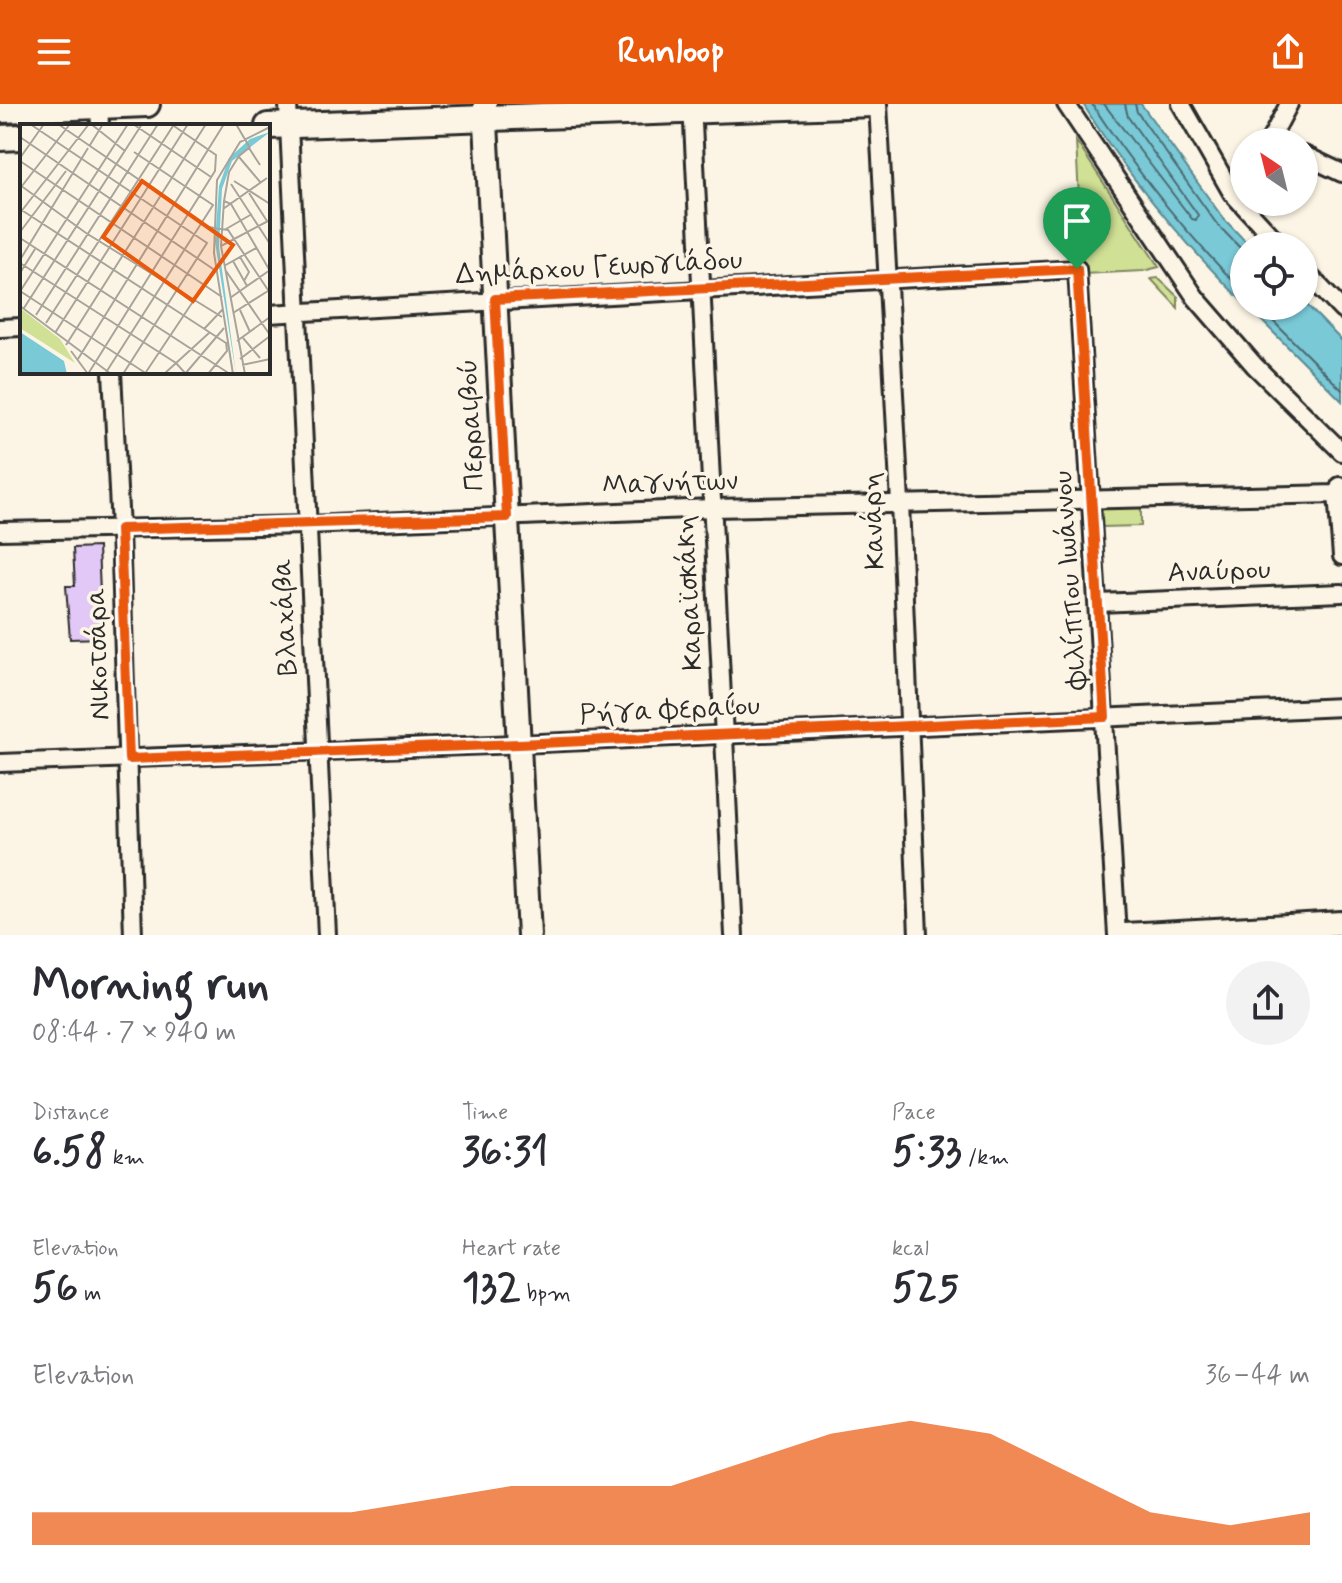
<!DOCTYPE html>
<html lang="en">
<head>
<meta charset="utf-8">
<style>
	body { margin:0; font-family:Mynerve,sans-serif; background:#f2f2f3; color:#2b2b33; height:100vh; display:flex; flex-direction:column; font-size:30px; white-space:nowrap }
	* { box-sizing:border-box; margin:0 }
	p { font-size:26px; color:#7c7c81 }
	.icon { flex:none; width:44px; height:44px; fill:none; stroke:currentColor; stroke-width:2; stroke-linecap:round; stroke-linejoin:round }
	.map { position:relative; height:831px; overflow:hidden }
	.sheet { display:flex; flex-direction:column; background:#fff; flex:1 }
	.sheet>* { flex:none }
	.needle { width:52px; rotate:325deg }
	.tools { position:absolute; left:1230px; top:24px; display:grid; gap:16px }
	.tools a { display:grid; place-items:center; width:88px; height:88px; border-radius:50%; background:#fff; box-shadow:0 2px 6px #0004; font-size:40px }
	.pin { position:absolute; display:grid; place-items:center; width:68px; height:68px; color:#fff; margin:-82px -34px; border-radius:50% 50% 50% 0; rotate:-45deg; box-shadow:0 0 8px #0007 }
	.pin .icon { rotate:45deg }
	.round { display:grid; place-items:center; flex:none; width:84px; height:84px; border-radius:42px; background:#f2f2f3 }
	.head { display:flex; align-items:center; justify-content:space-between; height:136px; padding:0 32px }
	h1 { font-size:44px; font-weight:700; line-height:60px }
	.metrics { display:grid; grid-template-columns:repeat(3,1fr); gap:12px; height:136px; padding:8px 32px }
	.metrics div { display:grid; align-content:center }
	.metrics b { font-size:40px; font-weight:700 }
	.metrics small { font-size:22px; font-weight:400 }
	.metrics p { font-size:22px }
	.chart { height:224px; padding:16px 32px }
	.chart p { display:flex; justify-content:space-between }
	.chart svg { width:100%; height:144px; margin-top:8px; fill:#ea580c; opacity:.7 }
	header { display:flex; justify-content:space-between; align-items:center; height:104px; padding:0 32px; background:#ea580c; color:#fff; font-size:36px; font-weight:700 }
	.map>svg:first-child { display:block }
</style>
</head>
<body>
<header><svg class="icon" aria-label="menu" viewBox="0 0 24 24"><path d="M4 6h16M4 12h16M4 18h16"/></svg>Runloop<svg class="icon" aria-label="share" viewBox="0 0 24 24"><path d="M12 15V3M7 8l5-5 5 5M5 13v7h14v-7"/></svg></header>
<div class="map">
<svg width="1342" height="831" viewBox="0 0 1342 831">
	<rect width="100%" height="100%" fill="#fcf5e5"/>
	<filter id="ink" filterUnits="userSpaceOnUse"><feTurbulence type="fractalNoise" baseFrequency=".0125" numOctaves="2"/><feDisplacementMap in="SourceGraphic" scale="16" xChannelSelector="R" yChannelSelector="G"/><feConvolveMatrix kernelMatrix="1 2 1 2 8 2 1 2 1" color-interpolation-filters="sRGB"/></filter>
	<g filter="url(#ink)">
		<g fill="#d0e094" stroke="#7e8660" stroke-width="2">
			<path d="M 1076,37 L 1159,163 L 1143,167 L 1083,170 Z"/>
			<path d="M 1158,174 L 1178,193 L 1178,204 L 1151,175 Z"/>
			<path d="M 1141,401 L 1141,422 L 1101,423 L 1101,402 Z"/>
		</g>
		<g fill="#7ac9d7" stroke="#5a8a92" stroke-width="2">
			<path d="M 1083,0 L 1141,0 L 1223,114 L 1250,142 L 1244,142 L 1244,199 C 1185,140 1126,71 1083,0 Z"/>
			<path d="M 1304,198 L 1342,237 L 1342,297 L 1247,202 L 1304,202 Z"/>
		</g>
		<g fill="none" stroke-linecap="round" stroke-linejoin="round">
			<g stroke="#4b6a70" stroke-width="2">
				<path d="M 1092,0 C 1136,67 1187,131 1244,188"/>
				<path d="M 1104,0 L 1192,115 L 1196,116 L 1198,111 L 1128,13 L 1125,0"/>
				<path d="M 1135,0 L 1137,8 L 1216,119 L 1244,148"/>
				<path d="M 1258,202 L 1342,286"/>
			</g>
		</g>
		<path fill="#e2c8f7" stroke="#2b2b2b" stroke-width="2" d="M 98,443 L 102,534 L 70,535 L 66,482 L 75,482 L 73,444 Z"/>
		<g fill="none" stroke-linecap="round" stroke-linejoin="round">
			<g stroke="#2b2b2b" stroke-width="22">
				<g id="minor">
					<path d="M 99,0 L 100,22"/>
					<path d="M 288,0 L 327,831"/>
					<path d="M 692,0 L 734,831"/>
					<path d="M 878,0 L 900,399 L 918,831"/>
					<path d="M 1066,0 L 1196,194 L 1255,262 L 1342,348"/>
					<path d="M 1181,0 L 1232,89 L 1281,142"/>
					<path d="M 1269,38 L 1289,0"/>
					<path d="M 1304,51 L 1342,69"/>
					<path d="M 1304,166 L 1342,206"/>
					<path d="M 268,210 L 1077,165 L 1117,831"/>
					<path d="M 0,224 L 22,223"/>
					<path d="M 112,268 L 120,425 L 133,831"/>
					<path d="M 1340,382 L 1337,390 L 1342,452"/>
					<path d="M 0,427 L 307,421 L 712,404 L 1337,390 L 1342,387"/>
					<path d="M 1098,499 L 1342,489"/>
					<path d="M 0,659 L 519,640 L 1342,603"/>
				</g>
			</g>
			<g stroke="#2b2b2b" stroke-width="28">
				<g id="tertiary">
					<path d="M 485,0 L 529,831"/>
					<path d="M 1125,831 L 1342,819"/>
				</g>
			</g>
			<g stroke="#2b2b2b" stroke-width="30">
				<g id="secondary">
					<path d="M 0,6 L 147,0"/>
					<path d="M 268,22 L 873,0"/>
					<path d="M 0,34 L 22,33"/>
				</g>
			</g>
			<use href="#minor" stroke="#fcf5e5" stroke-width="16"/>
			<use href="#tertiary" stroke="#fcf5e5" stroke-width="22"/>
			<use href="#secondary" stroke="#fcf5e5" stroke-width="24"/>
		</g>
	</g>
	<g fill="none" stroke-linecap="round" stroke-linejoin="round" filter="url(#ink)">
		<g stroke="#fff" stroke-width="16">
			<path id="route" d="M 1077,165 L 1105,613 L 519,640 L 129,655 L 120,425 L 507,413 L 495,195 Z"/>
		</g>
		<use href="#route" stroke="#ea580c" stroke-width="10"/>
	</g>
	<g text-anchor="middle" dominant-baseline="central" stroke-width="7" stroke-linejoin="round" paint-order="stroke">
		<g font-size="28" fill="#2b2b2b" stroke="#fcf5e5">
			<text transform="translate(599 164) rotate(-3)">Δημάρχου Γεωργιάδου</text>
			<text transform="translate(472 321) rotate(-93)">Περραιβού</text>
			<text transform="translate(670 380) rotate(-2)">Μαγνήτων</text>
			<text transform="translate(874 417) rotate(-93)">Κανάρη</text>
			<text transform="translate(1219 468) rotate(-2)">Αναύρου</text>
			<text transform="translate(1071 476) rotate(-94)">Φιλίππου Ιωάννου</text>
			<text transform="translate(690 489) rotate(-93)">Καραϊσκάκη</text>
			<text transform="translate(286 513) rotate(-93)">Βλαχάβα</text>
			<text transform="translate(99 550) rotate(-92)">Νικοτσάρα</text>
			<text transform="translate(670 607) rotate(-3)">Ρήγα Φεραίου</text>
		</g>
	</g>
	<g transform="translate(20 20)">
		<rect width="250" height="250" fill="#fcf5e5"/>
		<path d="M 0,184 L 40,215 L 55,239 L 0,204 Z" fill="#d0e094"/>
		<path d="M 250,8 L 212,37 L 202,65 L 199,123 L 216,250 L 195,118 L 199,62 L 209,34 L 230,15 ZM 0,208 L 44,237 L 47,250 L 0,250 Z" fill="#7ac9d7"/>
		<path fill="none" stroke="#a8a49b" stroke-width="2" d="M 10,0 L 187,119 L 103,250M 38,0 L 188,103 L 208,106 L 250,169M 71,0 L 105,27M 113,0 L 191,53M 216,0 L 230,24M 0,13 L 196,147M 70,21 L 83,0M 219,33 L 241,59M 0,34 L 24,0M 0,37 L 202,173M 214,57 L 250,80M 211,60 L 250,120M 0,61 L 66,109 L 202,193M 2,62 L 50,0M 229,69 L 247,97M 204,77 L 211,80 L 250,147M 0,85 L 206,219M 203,85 L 247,54M 0,89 L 69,0M 206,105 L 232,90M 0,108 L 46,47M 0,114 L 210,250M 201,122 L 250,96M 220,133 L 229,148 L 224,157M 0,136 L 68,24M 213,137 L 227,162M 0,139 L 156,239 L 166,250M 204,142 L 236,124M 206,147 L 250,211M 0,149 L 15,125M 1,166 L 108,0M 0,167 L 127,250M 210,174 L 250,146M 0,182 L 91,250M 4,184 L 122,0M 220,186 L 230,208M 213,189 L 248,167M 16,191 L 138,0M 26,199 L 153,2M 184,205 L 203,185M 35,209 L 168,0M 223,214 L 240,234M 217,217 L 250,193M 46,221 L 186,0M 51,227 L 68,250M 58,235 L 204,0M 220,235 L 250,212M 222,241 L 250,235M 126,248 L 194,146M 68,250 L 195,47 L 196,31 L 151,0M 85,250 L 193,81 L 114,28M 144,250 L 189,209M 165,250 L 204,204M 188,250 L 207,227 L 206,218M 213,250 L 194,129 L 197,56 L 220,18 L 250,3M 225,250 L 201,122 L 204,77 L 209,48 L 219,32 L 229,24 L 240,41"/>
		<path fill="#e8590c" fill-opacity="0.15" stroke="#e8590c" stroke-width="4" d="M 122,57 L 213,121 L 173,177 L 83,113 Z"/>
		<rect width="250" height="250" fill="none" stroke="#2b2b2b" stroke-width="4"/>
	</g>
</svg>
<div class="tools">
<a><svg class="needle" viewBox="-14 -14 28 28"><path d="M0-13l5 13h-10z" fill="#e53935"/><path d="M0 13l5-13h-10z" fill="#7c7c81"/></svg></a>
<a><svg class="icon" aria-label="locate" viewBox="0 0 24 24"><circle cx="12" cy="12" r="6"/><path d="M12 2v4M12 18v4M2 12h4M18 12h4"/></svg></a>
</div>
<div class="pin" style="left:1077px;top:165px;background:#1e9e55"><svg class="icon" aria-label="arrive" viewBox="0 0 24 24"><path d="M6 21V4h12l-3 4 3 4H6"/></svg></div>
</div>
<section class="sheet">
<div class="head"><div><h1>Morning run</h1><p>08:44 · 7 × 940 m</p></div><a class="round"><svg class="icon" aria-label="share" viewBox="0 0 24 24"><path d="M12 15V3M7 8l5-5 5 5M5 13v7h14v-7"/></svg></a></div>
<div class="metrics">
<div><p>Distance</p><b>6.58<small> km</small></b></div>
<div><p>Time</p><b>36:31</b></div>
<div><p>Pace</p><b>5:33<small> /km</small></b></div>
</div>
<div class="metrics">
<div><p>Elevation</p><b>56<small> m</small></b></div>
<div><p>Heart rate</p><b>132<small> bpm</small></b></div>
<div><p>kcal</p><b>525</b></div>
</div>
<div class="chart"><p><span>Elevation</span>36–44 m</p>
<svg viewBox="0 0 160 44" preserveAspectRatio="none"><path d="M0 44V34L10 34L20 34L30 34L40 34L50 30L60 26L70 26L80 26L90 18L100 10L110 6L120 10L130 22L140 34L150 38L160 34V44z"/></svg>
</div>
</section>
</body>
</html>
